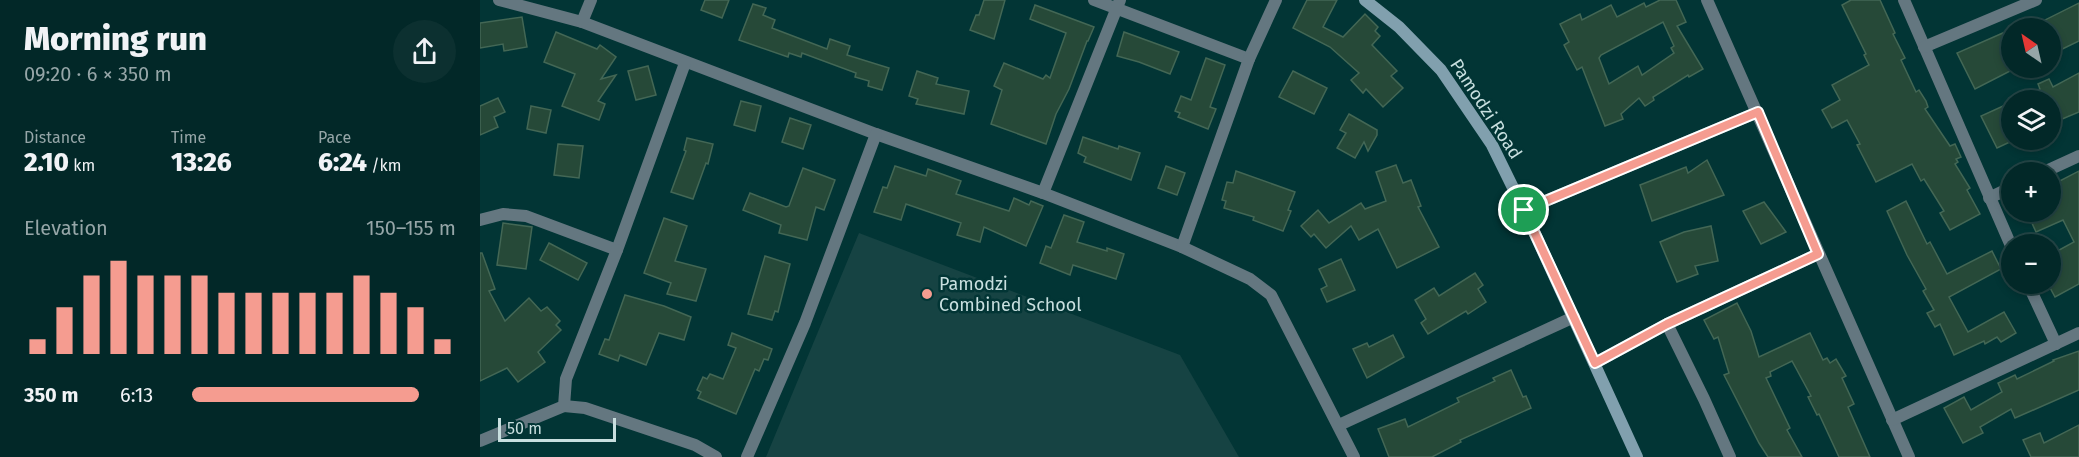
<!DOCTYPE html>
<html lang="en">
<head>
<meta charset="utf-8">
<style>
	body { margin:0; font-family:"Fira Sans",sans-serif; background:#0c3030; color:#f1f3f6; height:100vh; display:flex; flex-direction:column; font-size:22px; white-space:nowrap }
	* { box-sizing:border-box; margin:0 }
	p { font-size:20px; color:#96a6a8 }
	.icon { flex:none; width:33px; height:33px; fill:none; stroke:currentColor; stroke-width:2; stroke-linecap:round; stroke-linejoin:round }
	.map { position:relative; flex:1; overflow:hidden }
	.drawer { display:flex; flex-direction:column; background:#022828; width:480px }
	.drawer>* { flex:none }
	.needle { width:39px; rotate:326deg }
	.buttons { position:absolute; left:1521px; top:18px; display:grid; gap:12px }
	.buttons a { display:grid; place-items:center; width:60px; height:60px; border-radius:50%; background:#022828; box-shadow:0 3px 9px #0003,0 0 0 2px #234445; font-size:30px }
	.scale { position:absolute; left:18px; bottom:15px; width:118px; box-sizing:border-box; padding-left:6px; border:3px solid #c8dfdf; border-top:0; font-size:16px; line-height:21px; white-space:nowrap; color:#c8dfdf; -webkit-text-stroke:4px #023535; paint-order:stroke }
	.pin { position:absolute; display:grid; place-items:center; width:51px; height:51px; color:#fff; margin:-26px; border:3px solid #fff; border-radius:50%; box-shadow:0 2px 6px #0007 }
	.round { display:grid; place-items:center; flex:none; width:63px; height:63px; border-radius:32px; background:#0c3030 }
	.head { display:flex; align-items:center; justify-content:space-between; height:102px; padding:0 24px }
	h1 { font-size:33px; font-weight:800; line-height:45px }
	.stats { display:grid; grid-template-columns:repeat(3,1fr); gap:9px; height:102px; padding:6px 24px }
	.stats div { display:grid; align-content:center }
	.stats b { font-size:26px; font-weight:800 }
	.stats small { font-size:16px; font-weight:400 }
	.stats p { font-size:16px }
	.chart { height:168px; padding:12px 24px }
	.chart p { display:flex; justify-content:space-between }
	.chart svg { width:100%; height:108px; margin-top:6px; stroke:#f59c90; stroke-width:6 }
	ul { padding:0 24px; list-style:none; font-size:20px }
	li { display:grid; grid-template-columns:96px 72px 1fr; align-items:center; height:45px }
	li i { height:15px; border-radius:8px; background:#f59c90 }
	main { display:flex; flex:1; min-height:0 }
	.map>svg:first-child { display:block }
</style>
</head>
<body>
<main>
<section class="drawer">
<div class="head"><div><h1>Morning run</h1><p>09:20 · 6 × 350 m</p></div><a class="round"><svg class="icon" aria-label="share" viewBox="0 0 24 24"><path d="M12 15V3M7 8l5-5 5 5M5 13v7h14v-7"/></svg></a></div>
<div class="stats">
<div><p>Distance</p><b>2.10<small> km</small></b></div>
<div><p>Time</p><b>13:26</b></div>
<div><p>Pace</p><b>6:24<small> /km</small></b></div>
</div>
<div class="chart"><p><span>Elevation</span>150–155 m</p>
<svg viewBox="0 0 160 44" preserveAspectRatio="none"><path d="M5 44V38M15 44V25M25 44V12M35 44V6M45 44V12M55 44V12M65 44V12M75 44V19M85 44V19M95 44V19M105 44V19M115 44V19M125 44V12M135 44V19M145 44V25M155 44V38"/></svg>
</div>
<ul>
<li><b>350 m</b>6:13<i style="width:86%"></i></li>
</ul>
</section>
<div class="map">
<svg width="1599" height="457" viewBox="0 0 1599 457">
	<rect width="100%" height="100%" fill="#023535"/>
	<path fill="#164343" d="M 379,233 L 700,355 L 759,457 L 286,457 Z"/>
	<g fill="#264938" stroke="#436755" stroke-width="1.5" fill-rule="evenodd">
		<path d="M 225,0 L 249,0 L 242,18 L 221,10 Z"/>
		<path d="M 504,0 L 525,0 L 514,39 L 490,30 L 496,15 L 499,15 Z"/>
		<path d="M 827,0 L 857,0 L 843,27 L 863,37 L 885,14 L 898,27 L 895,31 L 900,36 L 892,45 L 917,71 L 911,76 L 923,88 L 903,107 L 886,89 L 883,93 L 871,80 L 879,73 L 850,47 L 813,28 Z"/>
		<path d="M 1180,0 L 1196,0 L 1206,22 L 1197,26 L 1223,69 L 1209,77 L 1208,75 L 1173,97 L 1174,100 L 1165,106 L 1159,98 L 1141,114 L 1143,119 L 1125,126 L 1102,67 L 1097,70 L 1084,45 L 1089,42 L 1080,24 L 1100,14 L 1102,20 L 1131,5 L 1137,17 L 1164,3 L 1166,7 ZM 1183,22 L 1194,46 L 1191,48 L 1194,53 L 1162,75 L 1158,66 L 1129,84 L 1119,58 L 1121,55 Z"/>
		<path d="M 1371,0 L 1400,0 L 1415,33 L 1413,34 L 1425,58 L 1421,60 L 1436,92 L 1439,90 L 1446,101 L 1448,107 L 1445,109 L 1470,146 L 1475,144 L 1481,157 L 1476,159 L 1478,162 L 1475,164 L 1490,188 L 1487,190 L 1500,214 L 1470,230 L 1460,213 L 1464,211 L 1444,179 L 1441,181 L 1432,164 L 1396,182 L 1377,145 L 1380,144 L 1367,120 L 1352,128 L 1342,110 L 1360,100 L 1352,85 L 1389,65 L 1384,55 L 1386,54 L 1362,5 Z"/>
		<path d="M 1599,3 L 1599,41 L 1570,55 L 1570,28 L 1549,28 Z"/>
		<path d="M 273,4 L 286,8 L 283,15 L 295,20 L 292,28 L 347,49 L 350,39 L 370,46 L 367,55 L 409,68 L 402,90 L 388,86 L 389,81 L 375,77 L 376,73 L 322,53 L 321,57 L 309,53 L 308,57 L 259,40 Z"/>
		<path d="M 555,5 L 614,27 L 608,41 L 607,41 L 589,89 L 576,114 L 566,144 L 511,124 L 522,90 L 514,86 L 524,63 L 563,79 L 566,75 L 570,78 L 586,33 L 550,19 Z"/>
		<path d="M 42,17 L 47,47 L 24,51 L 23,44 L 0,48 L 0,23 Z"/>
		<path d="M 1532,29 L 1532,70 L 1495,89 L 1477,53 Z"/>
		<path d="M 76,32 L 117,49 L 120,45 L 136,57 L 121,79 L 136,75 L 118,101 L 125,104 L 119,120 L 82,106 L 95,74 L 64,62 Z"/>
		<path d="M 644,32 L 699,52 L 690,74 L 659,62 L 637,56 Z"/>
		<path d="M 726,58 L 745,65 L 730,107 L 736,109 L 728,129 L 698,117 L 700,113 L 695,111 L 701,96 L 711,100 Z"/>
		<path d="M 168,66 L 176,95 L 156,100 L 148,71 Z"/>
		<path d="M 437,71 L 458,78 L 456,84 L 489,91 L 484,114 L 436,104 L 438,99 L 429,96 Z"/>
		<path d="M 813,71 L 847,88 L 834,114 L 799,97 Z"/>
		<path d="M 1599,73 L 1599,112 L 1575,122 L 1570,112 L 1570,100 L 1535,100 L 1560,89 L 1558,84 L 1569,79 L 1573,87 Z"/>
		<path d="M 18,98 L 25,112 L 14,117 L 18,127 L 0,135 L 0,106 Z"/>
		<path d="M 261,101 L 281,106 L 275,131 L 254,125 Z"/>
		<path d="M 1532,102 L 1532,141 L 1517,148 L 1501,116 Z"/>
		<path d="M 51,106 L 71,110 L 66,133 L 47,129 Z"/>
		<path d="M 869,114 L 897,130 L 897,135 L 888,151 L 884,142 L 875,158 L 857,148 L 866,133 L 860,130 Z"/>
		<path d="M 310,118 L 331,125 L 323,149 L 302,142 Z"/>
		<path d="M 603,137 L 638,149 L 639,146 L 660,153 L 651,180 L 604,162 L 606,157 L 598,153 Z"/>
		<path d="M 207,138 L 233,144 L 228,164 L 226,163 L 213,199 L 191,192 L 206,151 L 204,150 Z"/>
		<path d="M 78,144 L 103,146 L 99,178 L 74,175 Z"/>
		<path d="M 1227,160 L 1244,195 L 1172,221 L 1160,185 L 1206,167 L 1208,173 Z"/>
		<path d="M 916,165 L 923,183 L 931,180 L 941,206 L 938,207 L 959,247 L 917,268 L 898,229 L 879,240 L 871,226 L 846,248 L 834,234 L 831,237 L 821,226 L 838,210 L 849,223 L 881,203 L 885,209 L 906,201 L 896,172 Z"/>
		<path d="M 415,166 L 446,176 L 448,169 L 481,181 L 476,194 L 529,211 L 534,198 L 549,205 L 551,201 L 563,206 L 546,246 L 504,227 L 500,242 L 477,235 L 481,223 L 426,204 L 421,220 L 394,212 L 403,187 L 407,188 Z"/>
		<path d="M 686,166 L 705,173 L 697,195 L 678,188 Z"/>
		<path d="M 323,168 L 355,180 L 344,210 L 336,207 L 327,240 L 299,233 L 301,225 L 263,210 L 270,193 L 306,207 L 309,206 Z"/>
		<path d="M 756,171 L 815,192 L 808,210 L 811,211 L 803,231 L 773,220 L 774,217 L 744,208 L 746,201 L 742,200 L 747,182 L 753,183 Z"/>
		<path d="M 1599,171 L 1599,284 L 1575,297 L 1568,284 L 1570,284 L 1570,255 L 1594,242 L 1583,220 L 1556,232 L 1547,212 L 1570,212 L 1570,186 Z"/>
		<path d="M 1426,201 L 1447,244 L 1450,242 L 1467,274 L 1512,251 L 1521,269 L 1469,297 L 1488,332 L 1524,312 L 1536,333 L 1521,342 L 1517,337 L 1505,344 L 1504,341 L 1474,355 L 1460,324 L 1455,327 L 1447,313 L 1454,310 L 1443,291 L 1446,289 L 1427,255 L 1407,211 Z"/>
		<path d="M 1284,202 L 1306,232 L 1281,244 L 1263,211 Z"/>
		<path d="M 584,215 L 604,222 L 597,242 L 627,251 L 627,248 L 644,254 L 636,279 L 593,265 L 590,275 L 560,263 L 566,246 L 571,248 Z"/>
		<path d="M 184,218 L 207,226 L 195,261 L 226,269 L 216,301 L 187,294 L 191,283 L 164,273 Z"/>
		<path d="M 23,223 L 52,227 L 46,269 L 17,265 Z"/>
		<path d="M 1231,226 L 1238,261 L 1215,266 L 1218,274 L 1197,282 L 1180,242 L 1204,232 Z"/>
		<path d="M 69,243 L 107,263 L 98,280 L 60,260 Z"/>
		<path d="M 0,253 L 2,253 L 15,289 L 9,291 L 25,321 L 49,298 L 61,311 L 67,307 L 80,321 L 76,325 L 81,330 L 58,352 L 65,362 L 38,382 L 27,368 L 0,381 Z"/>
		<path d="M 285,256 L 310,264 L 298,312 L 295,311 L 292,320 L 268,314 Z"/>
		<path d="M 861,259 L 875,290 L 847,302 L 841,289 L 847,286 L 839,269 Z"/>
		<path d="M 995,273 L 1003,285 L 998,289 L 1006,302 L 988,314 L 986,311 L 948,334 L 941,323 L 946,319 L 935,300 L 954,288 L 959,296 Z"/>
		<path d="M 145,295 L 184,306 L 211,317 L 204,340 L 179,333 L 166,365 L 140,355 L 138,361 L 119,354 L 125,339 L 129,340 Z"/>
		<path d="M 1257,303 L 1271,331 L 1279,357 L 1330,333 L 1343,360 L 1347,358 L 1350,363 L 1356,359 L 1366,376 L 1362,378 L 1374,404 L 1368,407 L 1390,457 L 1359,457 L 1339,414 L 1337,415 L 1328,397 L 1331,396 L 1312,361 L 1290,372 L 1291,376 L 1286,378 L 1310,428 L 1307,430 L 1322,457 L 1288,457 L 1279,443 L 1244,375 L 1249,373 L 1238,337 L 1234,339 L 1224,320 Z"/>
		<path d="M 252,333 L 292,349 L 288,360 L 284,359 L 279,371 L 275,369 L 256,414 L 218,398 L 221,392 L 217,390 L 223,377 L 227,379 L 230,374 L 243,379 L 256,348 L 248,345 Z"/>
		<path d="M 913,335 L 924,357 L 887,378 L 873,349 L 887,343 L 889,347 Z"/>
		<path d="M 1599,351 L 1599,390 L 1535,418 L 1531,409 L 1500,427 L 1503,433 L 1483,443 L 1464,408 L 1484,397 L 1491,410 L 1522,392 L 1518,383 L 1535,375 L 1537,379 L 1574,361 L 1573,360 Z"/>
		<path d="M 1031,370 L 1043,397 L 1046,396 L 1051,408 L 980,440 L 981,442 L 952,457 L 909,457 L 898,429 L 925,419 L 928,427 L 979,402 L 977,398 L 1015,381 L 1013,378 Z"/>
		<path d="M 1599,425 L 1599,457 L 1551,457 L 1543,440 L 1560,433 L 1564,443 Z"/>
	</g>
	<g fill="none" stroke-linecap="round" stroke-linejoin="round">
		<g stroke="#647780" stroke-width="12">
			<path d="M 19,0 L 102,22 L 396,134 L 563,193 L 702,247 L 770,279 L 791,295 L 874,457"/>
			<path d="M 614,0 L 769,59"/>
			<path d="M 1227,0 L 1429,457"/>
			<path d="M 1424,0 L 1532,248"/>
			<path d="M 102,22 L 111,0"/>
			<path d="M 1444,47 L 1556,0"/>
			<path d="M 1564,172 L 1599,156"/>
			<path d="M 563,193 L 640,0"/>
			<path d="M 1509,198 L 1532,187"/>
			<path d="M 1044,210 L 1278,112"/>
			<path d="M 0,220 L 23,214 L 46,216 L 137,250 L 205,63"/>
			<path d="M 702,247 L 769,59 L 796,0"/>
			<path d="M 1548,284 L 1576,344"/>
			<path d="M 1187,324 L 1224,399 L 1250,457"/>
			<path d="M 1115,363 L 1187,324 L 1338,254"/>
			<path d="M 84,406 L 105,408 L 215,445 L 236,457"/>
			<path d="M 1412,420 L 1599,333"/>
			<path d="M 859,425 L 1094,317"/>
			<path d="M 0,441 L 84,406 L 86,379 L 137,250"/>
			<path d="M 267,457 L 325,323 L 396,134"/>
		</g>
		<path stroke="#81a0ae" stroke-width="12" d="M 885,0 L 919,27 L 961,70 L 1012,145 L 1044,210 L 1157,457"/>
	</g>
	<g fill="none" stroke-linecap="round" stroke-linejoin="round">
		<g stroke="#fff" stroke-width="12">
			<path id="route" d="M 1278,112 L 1338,254 L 1187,324 L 1115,363 L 1044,210 Z"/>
		</g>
		<use href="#route" stroke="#f59c90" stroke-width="8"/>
	</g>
	<circle fill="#f59c90" stroke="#023535" stroke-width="2" cx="447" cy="294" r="6"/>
	<g text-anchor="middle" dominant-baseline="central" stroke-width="5" stroke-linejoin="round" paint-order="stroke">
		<g font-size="18" fill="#c8dfdf" stroke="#023535">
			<text transform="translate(1006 109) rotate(57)">Pamodzi Road</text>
		</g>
		<g font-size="18" fill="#c8dfdf" stroke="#023535" text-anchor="start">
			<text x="459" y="284">Pamodzi<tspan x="459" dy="21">Combined School</tspan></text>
		</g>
	</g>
</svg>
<div class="buttons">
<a><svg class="needle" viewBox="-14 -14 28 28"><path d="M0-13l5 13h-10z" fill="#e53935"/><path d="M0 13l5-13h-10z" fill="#96a6a8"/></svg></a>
<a><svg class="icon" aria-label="layers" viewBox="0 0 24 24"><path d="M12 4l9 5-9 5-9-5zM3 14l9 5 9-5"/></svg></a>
<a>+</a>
<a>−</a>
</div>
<div class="scale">50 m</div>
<div class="pin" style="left:1044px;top:210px;background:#1e9e55"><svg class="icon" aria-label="arrive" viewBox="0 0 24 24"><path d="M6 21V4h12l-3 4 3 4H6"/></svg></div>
</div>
</main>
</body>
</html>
